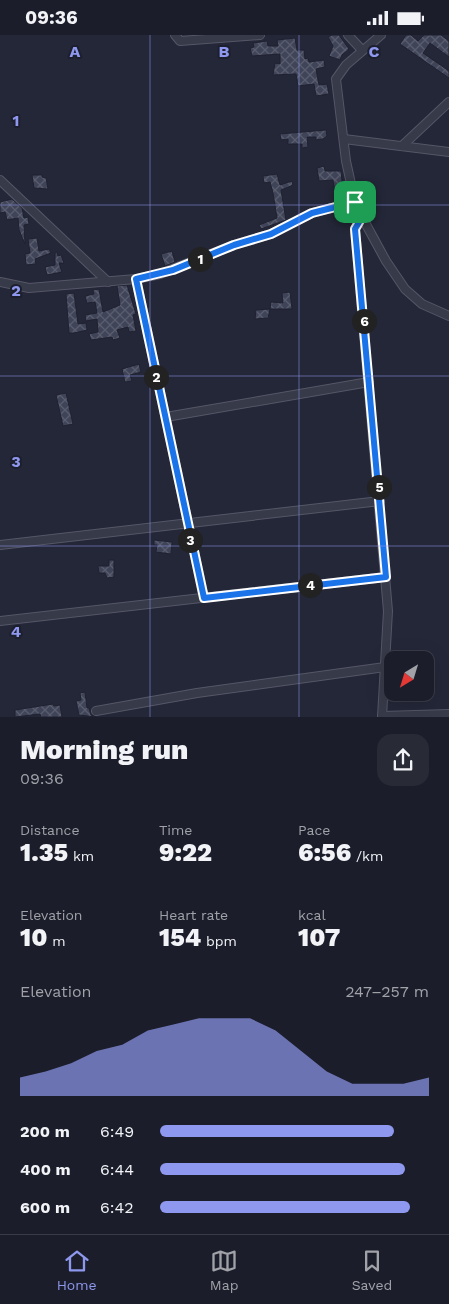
<!DOCTYPE html>
<html lang="en">
<head>
<meta charset="utf-8">
<style>
	body { margin:0; font-family:"Work Sans",sans-serif; background:#282a36; color:#f1f3f6; height:100vh; display:flex; flex-direction:column; font-size:19px; white-space:nowrap }
	* { box-sizing:border-box; margin:0 }
	p { font-size:16px; color:#a0a2a8 }
	.icon { flex:none; width:28px; height:28px; fill:none; stroke:currentColor; stroke-width:2; stroke-linecap:round; stroke-linejoin:round }
	.map { position:relative; height:682px; overflow:hidden }
	.side { display:flex; flex-direction:column; background:#1b1d2a; flex:1 }
	.side>* { flex:none }
	.needle { width:32px; rotate:218deg }
	.buttons { position:absolute; left:384px; top:616px; display:grid; gap:10px }
	.buttons a { display:grid; place-items:center; width:50px; height:50px; border-radius:10px; background:#1b1d2a; box-shadow:0 5px 20px #0002,0 0 0 1px #393b47; font-size:25px }
	.pin { position:absolute; display:grid; place-items:center; width:42px; height:42px; color:#fff; margin:-21px; border-radius:10px; box-shadow:0 2px 8px #0006 }
	.km { position:absolute; width:25px; height:25px; margin:-12px; border-radius:50%; background:#222; color:#fff; font-size:14px; line-height:25px; text-align:center }
	.round { display:grid; place-items:center; flex:none; width:52px; height:52px; border-radius:15px; background:#282a36 }
	.summary { display:flex; align-items:center; justify-content:space-between; height:85px; padding:0 20px }
	h1 { font-size:28px; font-weight:800; line-height:38px }
	.figures { display:grid; grid-template-columns:repeat(3,1fr); gap:8px; height:85px; padding:5px 20px }
	.figures div { display:grid; align-content:center }
	.figures b { font-size:25px; font-weight:800 }
	.figures small { font-size:14px; font-weight:400 }
	.figures p { font-size:14px }
	.chart { height:140px; padding:10px 20px }
	.chart p { display:flex; justify-content:space-between }
	.chart svg { width:100%; height:90px; margin-top:5px; fill:#8e98ee; opacity:.7 }
	ul { padding:0 20px; list-style:none; font-size:16px }
	li { display:grid; grid-template-columns:80px 60px 1fr; align-items:center; height:38px }
	li i { height:12px; border-radius:6px; background:#8e98ee }
	.status { display:flex; justify-content:space-between; align-items:center; height:35px; padding:0 25px; background:#1b1d2a; direction:ltr }
	.status svg { height:14px; fill:currentColor }
	.menu { display:flex; justify-content:space-around; align-items:center; height:70px; border-top:1px solid #393b47; background:#1b1d2a; font-size:14px; color:#a0a2a8 }
	.menu a { display:grid; justify-items:center; gap:2px }
	.menu .on { color:#8e98ee }
	.map>svg:first-child { display:block }
</style>
</head>
<body>
<div class="status"><b>09:36</b><svg viewBox="0 0 49 12"><path d="M0 12V9h3v3zM5 12V6h3v6zM10 12V3h3v9zM15 12V0h3v12zM26 1h20v11H26zM47 4h2v5h-2z"/></svg></div>
<div class="map">
<svg width="449" height="682" viewBox="0 0 449 682">
	<defs>
		<pattern id="building-cross-hatch" width="8" height="8" patternUnits="userSpaceOnUse" patternTransform="scale(1.25)"><rect width="8" height="8" fill="#404458"/><path d="M0 0l8 8M0 8l8-8" fill="none" stroke="#595d6e"/></pattern>
	</defs>
	<rect width="100%" height="100%" fill="#242738"/>
	<g fill="url(#building-cross-hatch)" stroke="#1f2130">
		<path d="M 332,0 L 339,0 L 349,14 L 342,20 L 340,25 L 329,21 L 333,11 L 328,2 Z"/>
		<path d="M 406,0 L 411,0 L 418,6 L 424,0 L 441,0 L 449,6 L 449,22 L 430,8 L 423,18 L 449,36 L 449,43 L 400,9 Z"/>
		<path d="M 295,3 L 297,15 L 304,15 L 305,24 L 308,23 L 309,27 L 324,25 L 325,32 L 316,34 L 319,50 L 327,49 L 329,59 L 316,61 L 314,49 L 298,51 L 296,39 L 273,40 L 275,28 L 280,29 L 280,19 L 252,21 L 250,13 L 254,12 L 253,8 L 267,6 L 268,11 L 278,11 L 277,5 Z"/>
		<path d="M 326,95 L 327,101 L 323,104 L 316,105 L 316,102 L 307,102 L 308,112 L 302,113 L 302,109 L 288,109 L 288,104 L 281,105 L 280,99 Z"/>
		<path d="M 324,131 L 325,136 L 341,136 L 343,156 L 335,157 L 333,145 L 319,146 L 317,133 Z"/>
		<path d="M 277,139 L 280,150 L 292,146 L 293,150 L 281,155 L 286,185 L 261,194 L 259,190 L 277,183 L 273,158 L 270,147 L 264,148 L 263,141 Z"/>
		<path d="M 32,140 L 42,140 L 42,142 L 46,143 L 48,154 L 34,153 Z"/>
		<path d="M 367,147 L 371,170 L 365,173 L 360,153 L 363,153 L 362,148 Z"/>
		<path d="M 12,164 L 22,173 L 24,183 L 28,182 L 29,189 L 24,190 L 25,209 L 19,195 L 18,183 L 7,185 L 5,177 L 0,178 L 0,167 Z"/>
		<path d="M 37,203 L 39,216 L 49,214 L 51,218 L 35,224 L 36,229 L 26,230 L 25,219 L 30,218 L 28,204 Z"/>
		<path d="M 172,216 L 175,227 L 165,231 L 161,219 Z"/>
		<path d="M 57,217 L 58,221 L 61,220 L 64,228 L 59,228 L 62,237 L 47,240 L 45,232 L 55,230 L 55,218 Z"/>
		<path d="M 127,250 L 136,279 L 133,280 L 136,296 L 129,297 L 128,292 L 117,295 L 120,303 L 113,305 L 112,302 L 91,305 L 89,299 L 98,297 L 97,284 L 86,286 L 85,280 L 97,278 L 95,267 L 87,268 L 85,261 L 94,259 L 93,255 L 99,254 L 103,277 L 120,270 L 117,251 Z"/>
		<path d="M 290,257 L 292,274 L 270,274 L 271,267 L 283,268 L 282,258 Z"/>
		<path d="M 74,258 L 78,289 L 86,288 L 87,295 L 74,298 L 69,298 L 66,259 Z"/>
		<path d="M 270,274 L 268,283 L 255,284 L 256,275 Z"/>
		<path d="M 139,329 L 141,337 L 130,340 L 132,346 L 125,347 L 122,334 Z"/>
		<path d="M 66,358 L 73,389 L 63,391 L 56,360 Z"/>
		<path d="M 154,505 L 172,507 L 171,519 L 156,517 L 157,510 L 154,510 Z"/>
		<path d="M 109,525 L 114,525 L 114,542 L 107,543 L 105,538 L 99,538 L 98,531 L 109,531 Z"/>
		<path d="M 85,657 L 87,673 L 89,673 L 91,680 L 96,682 L 79,680 L 76,666 L 81,665 L 80,658 Z"/>
		<path d="M 53,669 L 54,671 L 60,670 L 62,682 L 41,682 L 40,679 L 15,682 L 15,675 Z"/>
	</g>
	<g fill="none" stroke-linecap="round" stroke-linejoin="round">
		<g stroke="#555767" stroke-width="10">
			<g id="minor">
				<path d="M 175,0 L 180,6 L 260,0"/>
				<path d="M 348,0 L 362,15"/>
				<path d="M 381,0 L 346,30 L 336,44 L 346,126 L 355,167 L 362,182 L 386,226 L 405,254 L 422,269 L 449,281"/>
				<path d="M 344,104 L 449,117"/>
				<path d="M 402,111 L 449,67"/>
				<path d="M 0,145 L 108,247"/>
				<path d="M 362,182 L 355,194 L 388,576 L 382,682"/>
				<path d="M 136,244 L 204,563"/>
				<path d="M 0,247 L 29,253 L 136,244 L 160,239 L 234,210 L 271,199 L 312,178 L 355,167"/>
				<path d="M 166,382 L 369,347"/>
				<path d="M 0,510 L 380,466"/>
				<path d="M 0,586 L 386,542"/>
				<path d="M 96,676 L 197,658 L 385,632"/>
				<path d="M 382,681 L 449,679"/>
			</g>
		</g>
		<use href="#minor" stroke="#373a49" stroke-width="8"/>
	</g>
	<g fill="none" stroke-linecap="round" stroke-linejoin="round">
		<g stroke="#fff" stroke-width="10">
			<path id="route" d="M 355,167 L 362,182 L 355,194 L 386,542 L 204,563 L 136,244 L 173,235 L 234,210 L 271,199 L 312,178 Z"/>
		</g>
		<use href="#route" stroke="#1a73e8" stroke-width="6"/>
	</g>
	<path fill="none" stroke="#8e98ee" stroke-width="1" stroke-opacity="0.55" d="M 150,0 L 150,682M 299,0 L 299,682M 0,170 L 449,170M 0,341 L 449,341M 0,511 L 449,511"/>
	<g font-size="16" text-anchor="middle" font-weight="bold" fill="#8e98ee" stroke="#1d1f2e" stroke-width="4" stroke-linejoin="round" paint-order="stroke">
		<text x="75" y="22">A</text>
		<text x="224" y="22">B</text>
		<text x="374" y="22">C</text>
		<text x="16" y="91">1</text>
		<text x="16" y="261">2</text>
		<text x="16" y="432">3</text>
		<text x="16" y="602">4</text>
	</g>
</svg>
<div class="buttons">
<a><svg class="needle" viewBox="-14 -14 28 28"><path d="M0-13l5 13h-10z" fill="#e53935"/><path d="M0 13l5-13h-10z" fill="#a0a2a8"/></svg></a>
</div>
<div class="pin" style="left:355px;top:167px;background:#1e9e55"><svg class="icon" aria-label="arrive" viewBox="0 0 24 24"><path d="M6 21V4h12l-3 4 3 4H6"/></svg></div>
<b class="km" style="left:200px;top:224px">1</b>
<b class="km" style="left:156px;top:342px">2</b>
<b class="km" style="left:190px;top:505px">3</b>
<b class="km" style="left:310px;top:550px">4</b>
<b class="km" style="left:379px;top:452px">5</b>
<b class="km" style="left:364px;top:286px">6</b>
</div>
<section class="side">
<div class="summary"><div><h1>Morning run</h1><p>09:36</p></div><a class="round"><svg class="icon" aria-label="share" viewBox="0 0 24 24"><path d="M12 15V3M7 8l5-5 5 5M5 13v7h14v-7"/></svg></a></div>
<div class="figures">
<div><p>Distance</p><b>1.35<small> km</small></b></div>
<div><p>Time</p><b>9:22</b></div>
<div><p>Pace</p><b>6:56<small> /km</small></b></div>
</div>
<div class="figures">
<div><p>Elevation</p><b>10<small> m</small></b></div>
<div><p>Heart rate</p><b>154<small> bpm</small></b></div>
<div><p>kcal</p><b>107</b></div>
</div>
<div class="chart"><p><span>Elevation</span>247–257 m</p>
<svg viewBox="0 0 160 44" preserveAspectRatio="none"><path d="M0 44V35L10 32L20 28L30 22L40 19L50 12L60 9L70 6L80 6L90 6L100 12L110 22L120 32L130 38L140 38L150 38L160 35V44z"/></svg>
</div>
<ul>
<li><b>200 m</b>6:49<i style="width:87%"></i></li>
<li><b>400 m</b>6:44<i style="width:91%"></i></li>
<li><b>600 m</b>6:42<i style="width:93%"></i></li>
</ul>
</section>
<nav class="menu">
<a class="on"><svg class="icon" aria-label="home" viewBox="0 0 24 24"><path d="M3 11l9-7 9 7M6 9v11h12V9"/></svg>Home</a>
<a><svg class="icon" aria-label="map" viewBox="0 0 24 24"><path d="M3 6l6-2 6 2 6-2v14l-6 2-6-2-6 2zM9 4v14M15 6v14"/></svg>Map</a>
<a><svg class="icon" aria-label="saved" viewBox="0 0 24 24"><path d="M7 4h10v16l-5-4-5 4z"/></svg>Saved</a>
</nav>
</body>
</html>
